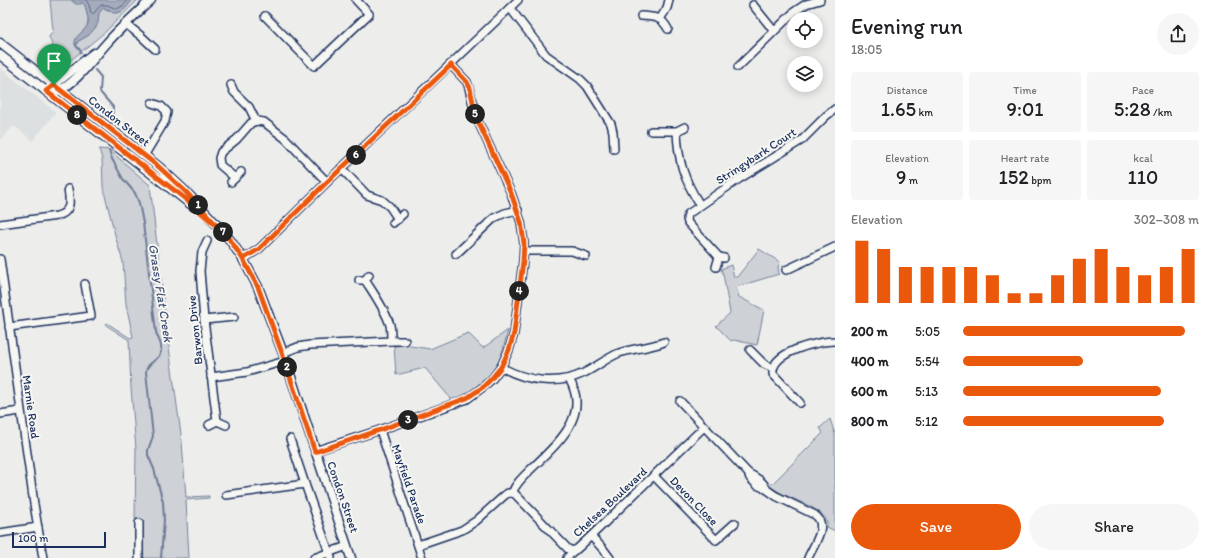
<!DOCTYPE html>
<html lang="en">
<head>
<meta charset="utf-8">
<style>
	body { margin:0; font-family:Itim,sans-serif; background:#f6f6f6; color:#202124; height:100vh; display:flex; flex-direction:column; font-size:15px; white-space:nowrap }
	* { box-sizing:border-box; margin:0 }
	p { font-size:13px; color:#757577 }
	.icon { flex:none; width:22px; height:22px; fill:none; stroke:currentColor; stroke-width:2; stroke-linecap:round; stroke-linejoin:round }
	.map { position:relative; flex:1; overflow:hidden }
	.drawer { display:flex; flex-direction:column; background:#fff; width:380px }
	.drawer>* { flex:none }
	.controls { position:absolute; left:787px; top:12px; display:grid; gap:8px }
	.controls a { display:grid; place-items:center; width:36px; height:36px; border-radius:50%; background:#fff; box-shadow:0 2px 10px #0003; font-size:20px }
	.scale { position:absolute; left:12px; bottom:10px; width:94px; box-sizing:border-box; padding-left:4px; border:2px solid #1b2f5e; border-top:0; font-size:11px; line-height:14px; white-space:nowrap; color:#1b2f5e; -webkit-text-stroke:3px #f6f6f2; paint-order:stroke }
	.pin { position:absolute; display:grid; place-items:center; width:34px; height:34px; color:#fff; margin:-41px -17px; border-radius:50% 50% 50% 0; rotate:-45deg; box-shadow:0 0 4px #0007 }
	.pin .icon { rotate:45deg }
	.km { position:absolute; width:20px; height:20px; margin:-10px; border-radius:50%; background:#222; color:#fff; font-size:11px; line-height:20px; text-align:center }
	.round { display:grid; place-items:center; flex:none; width:42px; height:42px; border-radius:21px; background:#f6f6f6 }
	.overview { display:flex; align-items:center; justify-content:space-between; height:68px; padding:0 16px }
	h1 { font-size:22px; font-weight:600; line-height:30px }
	.metrics { display:grid; grid-template-columns:repeat(3,1fr); gap:6px; height:68px; padding:4px 16px }
	.metrics div { display:grid; align-content:center; border-radius:4px; background:#f6f6f6; text-align:center }
	.metrics b { font-size:20px; font-weight:600 }
	.metrics small { font-size:11px; font-weight:400 }
	.metrics p { font-size:11px }
	.chart { height:112px; padding:8px 16px }
	.chart p { display:flex; justify-content:space-between }
	.chart svg { width:100%; height:72px; margin-top:4px; stroke:#ea580c; stroke-width:6 }
	.action { display:flex; gap:8px; margin-top:auto; padding:8px 16px }
	.action a { flex:1; height:46px; border-radius:24px; background:#ea580c; color:#fff; font-size:16px; font-weight:600; line-height:46px; text-align:center }
	.action a+a { background:#f6f6f6; color:#202124 }
	ul { padding:0 16px; list-style:none; font-size:13px }
	li { display:grid; grid-template-columns:64px 48px 1fr; align-items:center; height:30px }
	li i { height:10px; border-radius:5px; background:#ea580c }
	main { display:flex; flex:1; min-height:0 }
	.map>svg:first-child { display:block }
</style>
</head>
<body>
<main>
<div class="map">
<svg width="835" height="558" viewBox="0 0 835 558">
	<rect width="100%" height="100%" fill="#edeeec"/>
	<filter id="ink" filterUnits="userSpaceOnUse"><feTurbulence type="fractalNoise" baseFrequency=".025" numOctaves="2"/><feDisplacementMap in="SourceGraphic" scale="8" xChannelSelector="R" yChannelSelector="G"/><feConvolveMatrix kernelMatrix="1 2 1 2 8 2 1 2 1" color-interpolation-filters="sRGB"/></filter>
	<g filter="url(#ink)">
		<path fill="#dde0e1" d="M 0,68 L 56,112 L 33,141 L 14,126 L 0,140 Z"/>
		<g fill="#ced2d7" stroke="#74809a">
			<path d="M 50,0 L 71,0 L 76,4 L 82,2 C 86,6 86,9 87,14 C 92,33 75,30 75,45 L 77,47 L 77,42 L 89,35 L 98,17 L 99,13 L 103,8 C 107,9 109,11 112,12 C 120,16 129,6 131,0 L 138,0 L 104,33 L 66,64 C 56,60 53,46 49,37 L 53,31 Z"/>
			<path d="M 99,149 L 111,150 L 114,154 L 150,185 L 169,347 L 182,442 L 186,497 L 209,496 L 209,498 L 186,500 L 189,558 L 143,558 L 143,520 L 135,519 L 136,449 L 131,388 L 129,340 L 106,325 L 107,323 L 130,338 L 133,337 L 126,304 L 123,262 L 116,239 L 103,187 L 102,159 Z"/>
			<path d="M 759,249 L 780,262 L 778,267 L 779,274 L 736,287 L 739,297 L 764,310 L 757,345 L 734,340 L 731,341 L 716,326 L 730,313 L 723,274 L 721,269 L 731,265 L 734,277 L 737,277 Z"/>
			<path d="M 508,330 C 505,341 503,353 498,363 C 487,382 471,393 452,400 L 425,368 L 396,375 L 394,346 L 404,345 L 430,349 L 468,333 L 483,348 Z"/>
			<path d="M 830,419 L 835,434 L 835,531 L 827,527 C 827,524 827,520 825,518 C 818,506 783,497 770,486 L 823,433 L 820,428 Z"/>
		</g>
		<path fill="#a5acbc" stroke="#6e7a96" d="M 71,0 L 131,0 C 128,8 122,13 113,13 L 110,10 L 103,8 L 99,13 L 98,23 L 96,27 L 89,35 L 77,42 L 76,47 C 71,35 86,33 88,23 C 89,20 88,17 87,14 C 86,9 86,6 82,2 L 81,4 L 76,4 Z"/>
		<g fill="none" stroke-linecap="round" stroke-linejoin="round">
			<path stroke="#526184" stroke-width="1" d="M 86,0 L 89,5 L 91,13 L 93,14 L 101,5 L 107,5 L 117,9 L 124,5 L 127,0"/>
			<g stroke="#6e7a96" stroke-width="2">
				<path d="M 77,47 L 80,50 L 81,53"/>
				<path d="M 95,70 L 101,77 L 100,92 L 113,107 L 112,123"/>
				<path d="M 109,150 L 112,159 L 123,179 L 135,193 L 139,203 L 143,223 L 156,332 C 157,337 161,342 161,347 C 163,361 147,360 146,372 L 153,436 L 148,450 L 148,455 L 154,469 L 163,502 L 164,520 L 161,558"/>
			</g>
			<g stroke="#1b2f5e" stroke-width="10">
				<g id="minor">
					<path d="M 753,5 L 774,31"/>
					<path d="M 510,8 L 546,55 L 580,79 L 587,86 L 611,124 L 613,132 L 614,149"/>
					<path d="M 265,16 L 314,66 L 369,14 L 356,0"/>
					<path d="M 641,16 C 654,17 661,16 668,29"/>
					<path d="M 660,19 L 667,8 L 669,0"/>
					<path d="M 126,24 L 141,36 L 155,49"/>
					<path d="M 738,67 L 794,12 L 806,4 L 820,0"/>
					<path d="M 231,85 L 234,92 L 249,107 L 256,121"/>
					<path d="M 651,131 L 677,131 L 685,127"/>
					<path d="M 677,131 C 678,161 684,180 700,205"/>
					<path d="M 144,156 L 165,121 L 167,112 L 161,106 L 152,103"/>
					<path d="M 341,168 L 367,195 L 382,200 L 390,207 L 398,219"/>
					<path d="M 235,178 L 220,165 L 219,158 L 221,152 L 237,139 L 251,123 L 256,121 L 264,122 L 286,139 L 300,154 L 327,182"/>
					<path d="M 231,182 L 241,172"/>
					<path d="M 393,223 L 403,214"/>
					<path d="M 0,224 L 57,216 C 72,212 70,201 68,189"/>
					<path d="M 207,241 L 202,252 L 200,271 L 204,320 L 217,421"/>
					<path d="M 524,251 L 572,251 L 586,256"/>
					<path d="M 456,254 L 494,218 L 505,213 L 518,210"/>
					<path d="M 719,257 L 688,223 L 687,219 L 688,214 L 739,179 L 802,140 L 826,116 L 835,109"/>
					<path d="M 0,259 L 34,504 L 43,558"/>
					<path d="M 243,259 L 259,249 L 327,182 L 518,0"/>
					<path d="M 716,267 L 719,257 L 724,258"/>
					<path d="M 786,270 L 835,247"/>
					<path d="M 359,280 L 365,280 L 369,275"/>
					<path d="M 204,320 L 234,317"/>
					<path d="M 9,327 L 91,316 L 85,284"/>
					<path d="M 391,341 L 405,341"/>
					<path d="M 750,350 L 764,364 L 773,368"/>
					<path d="M 283,353 L 298,347 L 310,345 L 391,341 C 391,336 391,330 390,325 C 385,309 374,294 365,280"/>
					<path d="M 501,367 C 526,381 557,386 584,373 C 596,367 607,358 619,353 C 634,348 649,348 664,342"/>
					<path d="M 211,377 L 247,372 L 285,361"/>
					<path d="M 680,401 L 748,473 C 755,477 763,481 766,488"/>
					<path d="M 800,403 L 773,374 C 770,352 818,341 835,341"/>
					<path d="M 0,414 L 20,411"/>
					<path d="M 209,425 L 217,421 L 226,425"/>
					<path d="M 380,430 L 422,558"/>
					<path d="M 290,439 L 305,484 L 331,558"/>
					<path d="M 315,451 L 380,430 L 467,399 L 483,387 L 492,379 L 501,367 L 509,350 L 514,333 L 523,261 L 524,243 L 521,222 L 511,193 L 476,117 L 469,88 L 467,82 L 451,65"/>
					<path d="M 748,473 L 750,478 L 757,485 L 766,489 L 776,496 L 815,515 C 829,525 813,546 808,558"/>
					<path d="M 654,476 L 716,540 L 735,523"/>
					<path d="M 512,493 L 515,494 L 568,549 L 573,551 L 577,549 L 591,536 L 704,427"/>
					<path d="M 512,493 C 516,483 523,477 531,469 C 551,450 585,422 574,390 C 573,386 571,382 569,379"/>
					<path d="M 226,495 L 305,484"/>
					<path d="M 139,523 L 139,558"/>
					<path d="M 0,533 L 38,527"/>
					<path d="M 591,536 L 604,550 L 610,558"/>
					<path d="M 418,545 L 462,530 L 476,521 L 505,495 L 508,493 L 512,493"/>
					<path d="M 314,558 L 347,546"/>
					<path d="M 567,558 L 573,551"/>
				</g>
			</g>
			<g stroke="#1b2f5e" stroke-width="11">
				<g id="major">
					<path d="M 0,43 L 159,167 L 186,192 L 217,225 L 230,240 L 243,259 L 258,287 L 283,353 L 351,558"/>
					<path d="M 0,55 L 193,206"/>
					<path d="M 50,88 L 94,53"/>
					<path d="M 57,91 C 74,86 94,57 106,44 C 120,28 136,14 151,0"/>
				</g>
			</g>
			<use href="#minor" stroke="#f6f6f2" stroke-width="7"/>
			<use href="#major" stroke="#f6f6f2" stroke-width="8"/>
		</g>
	</g>
	<g fill="none" stroke-linecap="round" stroke-linejoin="round" filter="url(#ink)">
		<g stroke="#fff" stroke-width="8">
			<path id="route" d="M 54,85 L 159,167 L 186,192 L 230,240 L 243,259 L 258,287 L 282,353 L 315,452 L 380,430 L 467,398 L 483,387 L 492,378 L 501,367 L 509,350 L 514,333 L 523,261 L 524,243 L 521,222 L 511,193 L 476,117 L 470,88 L 467,82 L 451,65 L 327,182 L 259,249 L 243,259 L 230,240 L 217,226 L 183,197 L 46,91 L 54,85"/>
		</g>
		<use href="#route" stroke="#ea580c" stroke-width="5"/>
	</g>
	<g text-anchor="middle" dominant-baseline="central" stroke-width="4" stroke-linejoin="round" paint-order="stroke">
		<g font-size="12" fill="#1b2f5e" stroke="#f6f6f2">
			<text transform="translate(119 121) rotate(38)">Condon Street</text>
			<text transform="translate(756 156) rotate(-33)">Stringybark Court</text>
			<text transform="translate(195 330) rotate(-96)">Barwon Drive</text>
			<text transform="translate(31 407) rotate(82)">Marnie Road</text>
			<text transform="translate(409 484) rotate(71)">Mayfield Parade</text>
			<text transform="translate(343 497) rotate(71)">Condon Street</text>
			<text transform="translate(694 501) rotate(46)">Devon Close</text>
			<text transform="translate(610 502) rotate(-43)">Chelsea Boulevard</text>
		</g>
		<g font-size="13" font-style="italic" fill="#44547a" stroke="#f6f6f2">
			<text transform="translate(161 293) rotate(81)">Grassy Flat Creek</text>
		</g>
	</g>
</svg>
<div class="controls">
<a><svg class="icon" aria-label="locate" viewBox="0 0 24 24"><circle cx="12" cy="12" r="6"/><path d="M12 2v4M12 18v4M2 12h4M18 12h4"/></svg></a>
<a><svg class="icon" aria-label="layers" viewBox="0 0 24 24"><path d="M12 4l9 5-9 5-9-5zM3 14l9 5 9-5"/></svg></a>
</div>
<div class="scale">100 m</div>
<div class="pin" style="left:54px;top:85px;background:#1e9e55"><svg class="icon" aria-label="arrive" viewBox="0 0 24 24"><path d="M6 21V4h12l-3 4 3 4H6"/></svg></div>
<b class="km" style="left:198px;top:205px">1</b>
<b class="km" style="left:287px;top:367px">2</b>
<b class="km" style="left:408px;top:420px">3</b>
<b class="km" style="left:519px;top:291px">4</b>
<b class="km" style="left:475px;top:114px">5</b>
<b class="km" style="left:356px;top:155px">6</b>
<b class="km" style="left:223px;top:232px">7</b>
<b class="km" style="left:77px;top:115px">8</b>
</div>
<section class="drawer">
<div class="overview"><div><h1>Evening run</h1><p>18:05</p></div><a class="round"><svg class="icon" aria-label="share" viewBox="0 0 24 24"><path d="M12 15V3M7 8l5-5 5 5M5 13v7h14v-7"/></svg></a></div>
<div class="metrics">
<div><p>Distance</p><b>1.65<small> km</small></b></div>
<div><p>Time</p><b>9:01</b></div>
<div><p>Pace</p><b>5:28<small> /km</small></b></div>
</div>
<div class="metrics">
<div><p>Elevation</p><b>9<small> m</small></b></div>
<div><p>Heart rate</p><b>152<small> bpm</small></b></div>
<div><p>kcal</p><b>110</b></div>
</div>
<div class="chart"><p><span>Elevation</span>302–308 m</p>
<svg viewBox="0 0 160 44" preserveAspectRatio="none"><path d="M5 44V6M15 44V11M25 44V22M35 44V22M45 44V22M55 44V22M65 44V27M75 44V38M85 44V38M95 44V27M105 44V17M115 44V11M125 44V22M135 44V27M145 44V22M155 44V11"/></svg>
</div>
<ul>
<li><b>200 m</b>5:05<i style="width:94%"></i></li>
<li><b>400 m</b>5:54<i style="width:51%"></i></li>
<li><b>600 m</b>5:13<i style="width:84%"></i></li>
<li><b>800 m</b>5:12<i style="width:85%"></i></li>
</ul>
<div class="action"><a>Save</a><a>Share</a></div>
</section>
</main>
</body>
</html>
